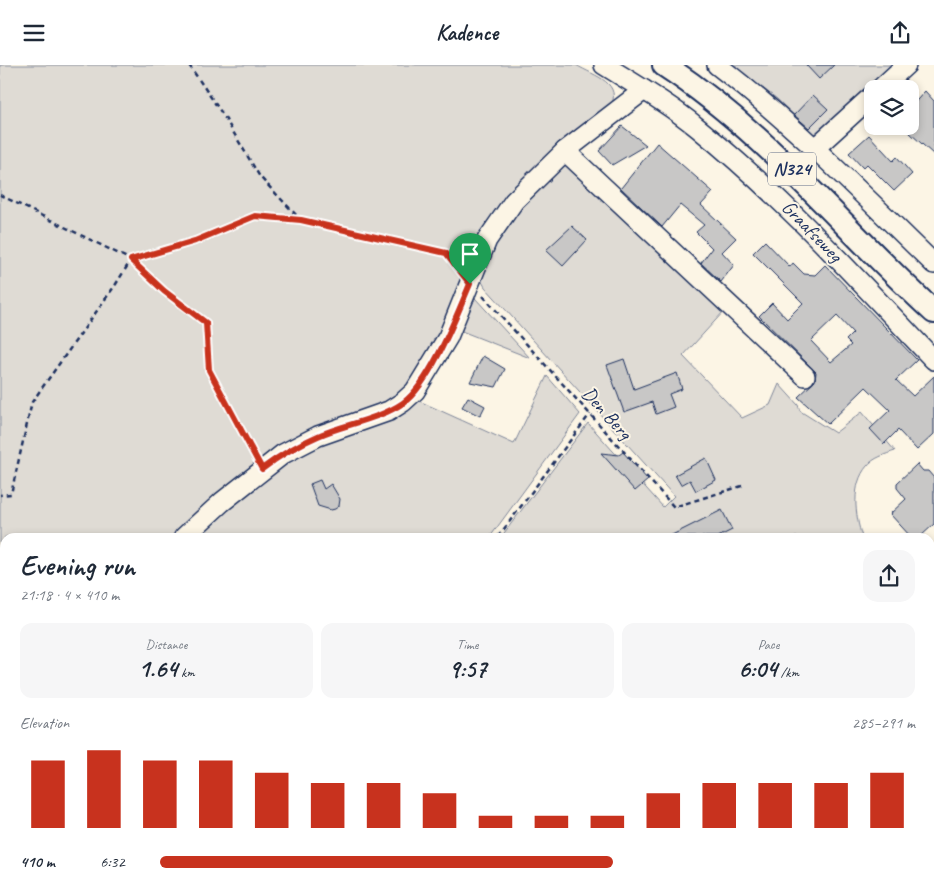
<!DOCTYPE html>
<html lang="en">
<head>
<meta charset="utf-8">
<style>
	body { margin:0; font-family:Caveat,sans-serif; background:#f6f6f7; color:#1f2937; height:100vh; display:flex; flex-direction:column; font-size:19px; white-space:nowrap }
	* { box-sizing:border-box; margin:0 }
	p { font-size:16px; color:#747a83 }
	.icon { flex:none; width:28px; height:28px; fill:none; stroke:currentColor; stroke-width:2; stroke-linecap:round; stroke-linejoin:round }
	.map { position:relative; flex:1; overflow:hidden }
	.drawer { position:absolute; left:0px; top:468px; width:935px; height:359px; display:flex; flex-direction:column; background:#fff; border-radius:15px 15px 0 0; box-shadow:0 2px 8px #0003 }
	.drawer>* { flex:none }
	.tools { position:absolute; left:864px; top:15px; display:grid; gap:10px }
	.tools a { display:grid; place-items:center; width:55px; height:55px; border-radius:10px; background:#fff; box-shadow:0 2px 8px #0003; font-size:25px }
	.pin { position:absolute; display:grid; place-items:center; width:42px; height:42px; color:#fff; margin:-51px -21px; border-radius:50% 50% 50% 0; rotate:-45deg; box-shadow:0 0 5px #0007 }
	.pin .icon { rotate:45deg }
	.round { display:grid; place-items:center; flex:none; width:52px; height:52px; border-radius:15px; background:#f6f6f7 }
	.overview { display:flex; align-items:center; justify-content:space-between; height:85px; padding:0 20px }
	h1 { font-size:28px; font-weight:700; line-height:38px }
	.metrics { display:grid; grid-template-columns:repeat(3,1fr); gap:8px; height:85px; padding:5px 20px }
	.metrics div { display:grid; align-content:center; border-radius:12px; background:#f6f6f7; text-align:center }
	.metrics b { font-size:25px; font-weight:700 }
	.metrics small { font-size:14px; font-weight:400 }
	.metrics p { font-size:14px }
	.chart { height:140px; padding:10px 20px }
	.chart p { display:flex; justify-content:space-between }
	.chart svg { width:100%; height:90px; margin-top:5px; stroke:#c8321e; stroke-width:6 }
	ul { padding:0 20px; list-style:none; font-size:16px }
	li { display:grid; grid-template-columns:80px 60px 1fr; align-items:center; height:38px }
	li i { height:12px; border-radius:6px; background:#c8321e }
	header { display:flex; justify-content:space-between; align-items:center; height:65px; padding:0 20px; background:#fff; font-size:22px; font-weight:700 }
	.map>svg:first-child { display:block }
</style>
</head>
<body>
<header><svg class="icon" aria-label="menu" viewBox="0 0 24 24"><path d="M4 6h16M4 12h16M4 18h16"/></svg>Kadence<svg class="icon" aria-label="share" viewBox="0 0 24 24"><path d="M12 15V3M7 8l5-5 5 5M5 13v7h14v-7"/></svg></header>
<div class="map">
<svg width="934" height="826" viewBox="0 0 934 826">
	<rect width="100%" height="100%" fill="#fcf5e5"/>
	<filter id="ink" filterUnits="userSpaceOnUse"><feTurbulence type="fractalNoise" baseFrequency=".02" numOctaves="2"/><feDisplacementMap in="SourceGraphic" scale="10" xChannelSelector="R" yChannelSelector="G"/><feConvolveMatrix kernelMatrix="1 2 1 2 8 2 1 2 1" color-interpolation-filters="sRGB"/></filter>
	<g filter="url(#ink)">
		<g fill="#dfdbd4" stroke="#7d8599">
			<path d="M 0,0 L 576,0 C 596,12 623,17 610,44 L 530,109 L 413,317 L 388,339 L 318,364 L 183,462 L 173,472 L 5,472 L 5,821 L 218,821 L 220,826 L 0,826 Z"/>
			<path d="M 732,0 L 900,0 L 819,75 L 777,34 Z"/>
			<path d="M 564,97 L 725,245 L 683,291 L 742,353 L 770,340 L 779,319 L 798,340 L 800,346 L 835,368 L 862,347 L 895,386 C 886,389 873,393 867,401 C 851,420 855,450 862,472 L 501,472 L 588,358 L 663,442 L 674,431 L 485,222 L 480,213 L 483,201 L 515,145 Z"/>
			<path d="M 475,233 L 530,293 L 459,265 Z"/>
			<path d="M 547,311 L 580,349 L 490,472 L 195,472 L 228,442 L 286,396 L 417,335 L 514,379 Z"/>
			<path d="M 251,821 L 539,821 L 541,826 L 248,826 Z"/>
		</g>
		<g fill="#c8c7c6" stroke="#1b2f5e" fill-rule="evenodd">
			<path d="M 806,0 L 834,0 L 819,14 Z"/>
			<path d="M 925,26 L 934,36 L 934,90 L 910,68 L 910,43 Z"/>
			<path d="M 813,30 L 828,44 L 809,63 L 794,50 Z"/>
			<path d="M 622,61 L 646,80 L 612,100 L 599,86 Z"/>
			<path d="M 869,70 L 893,96 L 897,92 L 912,109 L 894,126 L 867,99 L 863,103 L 849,88 Z"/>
			<path d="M 657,78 L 713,127 L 701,140 L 736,173 L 722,187 L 734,200 L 721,217 L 701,198 L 712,183 L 696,167 L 704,160 L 680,140 L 662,162 L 621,123 Z"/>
			<path d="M 572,161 L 587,175 L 563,201 L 546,185 Z"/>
			<path d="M 765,176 L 790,202 L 793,198 L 804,209 L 815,210 L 825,200 L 917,295 L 896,315 L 913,331 L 934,311 L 934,369 L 917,385 L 898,365 L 884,379 L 870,364 L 890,345 L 866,322 L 828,359 L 798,332 L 815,316 L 816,307 L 759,251 L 772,238 L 787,254 L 803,238 L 753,188 ZM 837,251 L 853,268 L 846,275 L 851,280 L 831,297 L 811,276 Z"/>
			<path d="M 483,291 L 505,304 L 496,322 L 470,317 Z"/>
			<path d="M 624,294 L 634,324 L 677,308 L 682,324 L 669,329 L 674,342 L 656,349 L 652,337 L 624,347 L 607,300 Z"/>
			<path d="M 468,332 L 485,341 L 480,351 L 462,342 Z"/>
			<path d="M 623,387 L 648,415 L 635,426 L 601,388 L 619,390 Z"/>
			<path d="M 706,393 L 716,415 L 696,426 L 690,415 L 681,420 L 675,410 Z"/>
			<path d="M 917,399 L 923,406 L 928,406 L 934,413 L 934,459 L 920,472 L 911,472 L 890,449 L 906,434 L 897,423 L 897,418 Z"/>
			<path d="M 320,415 L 324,424 L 331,419 L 340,434 L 339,441 L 335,444 L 331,445 L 318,441 L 310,419 Z"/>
			<path d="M 722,445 L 732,465 L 718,472 L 668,472 Z"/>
		</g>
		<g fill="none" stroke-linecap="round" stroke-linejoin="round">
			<g stroke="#1b2f5e" stroke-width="22">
				<g id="minor">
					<path d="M 604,0 C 636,20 669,39 698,63 C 784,133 858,215 934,295"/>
					<path d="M 717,0 C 795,60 863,130 934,199"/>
					<path d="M 880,24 L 906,0"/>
					<path d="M 815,83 L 872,31"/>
					<path d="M 565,86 L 805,311"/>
					<path d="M 184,472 L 222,437 L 283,389 L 318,371 L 389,346 L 403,337 L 415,326 L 448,272 L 487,175 L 514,136 L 565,86 L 644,25"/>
					<path d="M 930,513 L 934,509"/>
					<path d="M 930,640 L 934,637"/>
					<path d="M 230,821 L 232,826"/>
					<path d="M 756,821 L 758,826"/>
					<path d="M 597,826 L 607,821"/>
				</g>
			</g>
			<g stroke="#1b2f5e" stroke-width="26">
				<path id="major" d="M 664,0 C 768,68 843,164 934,247"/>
			</g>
			<g stroke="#1b2f5e" stroke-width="2.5" stroke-dasharray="5 4" stroke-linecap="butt">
				<path d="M 189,0 L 223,50 L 260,112 L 300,154"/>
				<path d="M 0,130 L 131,195 L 116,219 L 32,337 L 11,429 L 0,430"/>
				<path d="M 483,231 L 674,442 L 745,420"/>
				<path d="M 254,390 L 209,305 L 206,258 L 163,227 L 131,195 L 195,176 L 255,151 L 301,155 L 446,188 L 457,203"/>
				<path d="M 498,472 L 590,349"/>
				<path d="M 0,768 L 5,770"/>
				<path d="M 558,826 L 569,821"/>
			</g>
			<use href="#minor" stroke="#fcf5e5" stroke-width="19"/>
			<use href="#major" stroke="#fcf5e5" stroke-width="22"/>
		</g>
	</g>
	<g fill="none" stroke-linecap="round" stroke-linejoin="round" filter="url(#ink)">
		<g stroke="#fff" stroke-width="10">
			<path id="route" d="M 255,151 L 301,155 L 446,188 L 470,219 C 457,250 430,319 403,338 C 378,355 345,359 318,371 C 297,380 279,391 262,404 L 209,305 L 206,258 L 164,226 L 131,195 L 195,176 Z"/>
		</g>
		<use href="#route" stroke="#c8321e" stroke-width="6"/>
	</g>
	<g text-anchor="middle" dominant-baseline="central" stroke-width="4" stroke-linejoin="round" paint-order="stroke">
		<rect fill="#fcf5e5" stroke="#5e6a86" stroke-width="1" x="768" y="87.5" width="48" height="33" rx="4"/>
		<g font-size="19" font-weight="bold" fill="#1b2f5e">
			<text x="792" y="104">N324</text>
		</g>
		<g font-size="20" fill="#1b2f5e" stroke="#fcf5e5">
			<text transform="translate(812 166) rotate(46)">Graafseweg</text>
			<text transform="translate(607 348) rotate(48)">Den Berg</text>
		</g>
	</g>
</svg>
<div class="tools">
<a><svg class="icon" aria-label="layers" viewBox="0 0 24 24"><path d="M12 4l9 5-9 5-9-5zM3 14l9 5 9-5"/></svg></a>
</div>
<div class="pin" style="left:470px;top:219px;background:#1e9e55"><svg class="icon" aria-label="arrive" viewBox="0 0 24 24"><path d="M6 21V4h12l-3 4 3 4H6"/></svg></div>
<section class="drawer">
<div class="overview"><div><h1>Evening run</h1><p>21:18 · 4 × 410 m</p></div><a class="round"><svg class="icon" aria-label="share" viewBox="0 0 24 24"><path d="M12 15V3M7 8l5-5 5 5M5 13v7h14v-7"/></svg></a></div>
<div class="metrics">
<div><p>Distance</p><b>1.64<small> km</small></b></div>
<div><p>Time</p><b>9:57</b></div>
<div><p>Pace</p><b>6:04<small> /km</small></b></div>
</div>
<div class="chart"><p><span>Elevation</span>285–291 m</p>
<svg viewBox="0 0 160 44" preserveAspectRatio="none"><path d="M5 44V11M15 44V6M25 44V11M35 44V11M45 44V17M55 44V22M65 44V22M75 44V27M85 44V38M95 44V38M105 44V38M115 44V27M125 44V22M135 44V22M145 44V22M155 44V17"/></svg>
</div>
<ul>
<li><b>410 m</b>6:32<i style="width:60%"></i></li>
</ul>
</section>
</div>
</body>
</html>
